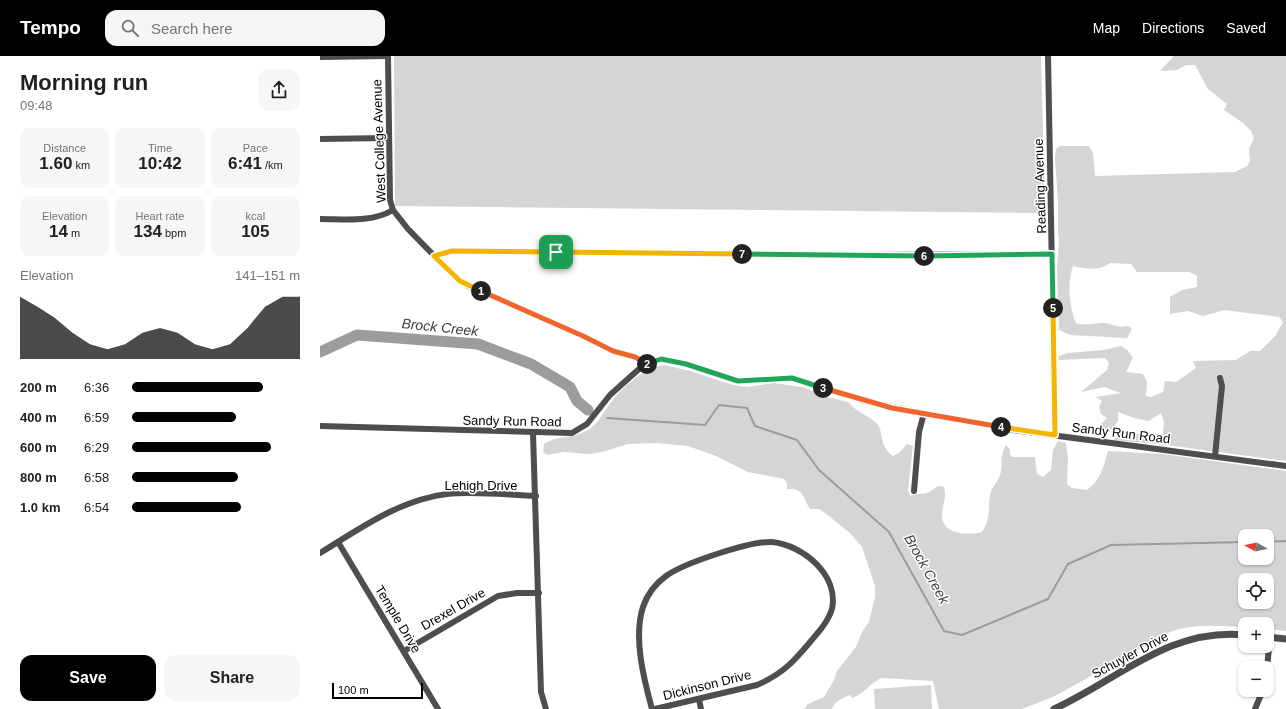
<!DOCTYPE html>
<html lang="en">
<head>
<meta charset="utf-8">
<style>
	body { margin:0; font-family:Arial,sans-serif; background:#f6f6f6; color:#202124; height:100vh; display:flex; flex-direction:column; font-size:15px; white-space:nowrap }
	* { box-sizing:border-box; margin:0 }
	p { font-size:13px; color:#757577 }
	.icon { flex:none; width:22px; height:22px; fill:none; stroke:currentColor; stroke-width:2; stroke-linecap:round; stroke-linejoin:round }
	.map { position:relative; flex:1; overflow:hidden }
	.sheet { display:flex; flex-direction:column; background:#fff; width:320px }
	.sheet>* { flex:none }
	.needle { width:26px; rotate:278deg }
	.fabs { position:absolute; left:918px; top:473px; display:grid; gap:8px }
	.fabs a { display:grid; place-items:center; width:36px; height:36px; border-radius:8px; background:#fff; box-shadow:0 1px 3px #0004; font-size:20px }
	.scale { position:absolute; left:12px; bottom:10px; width:91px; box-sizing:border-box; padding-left:4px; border:2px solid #000; border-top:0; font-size:11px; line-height:14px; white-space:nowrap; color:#000; -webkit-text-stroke:3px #fff; paint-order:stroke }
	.pin { position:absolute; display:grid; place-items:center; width:34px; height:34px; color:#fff; margin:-17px; border-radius:8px; box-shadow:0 2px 6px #0006 }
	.km { position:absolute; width:20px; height:20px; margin:-10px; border-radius:50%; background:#222; color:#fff; font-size:11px; line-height:20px; text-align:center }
	.round { display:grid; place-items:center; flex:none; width:42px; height:42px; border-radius:12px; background:#f6f6f6 }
	.summary { display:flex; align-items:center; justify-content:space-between; height:68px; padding:0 20px }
	h1 { font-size:22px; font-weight:700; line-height:30px }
	.figures { display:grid; grid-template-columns:repeat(3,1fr); gap:6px; height:68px; padding:4px 20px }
	.figures div { display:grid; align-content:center; border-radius:10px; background:#f6f6f6; text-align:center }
	.figures b { font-size:17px; font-weight:700 }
	.figures small { font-size:11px; font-weight:400 }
	.figures p { font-size:11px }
	.chart { height:112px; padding:8px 20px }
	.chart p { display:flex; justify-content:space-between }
	.chart svg { width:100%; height:72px; margin-top:4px; fill:#000; opacity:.7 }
	.action { display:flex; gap:8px; margin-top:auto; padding:8px 20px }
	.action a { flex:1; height:46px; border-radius:12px; background:#000; color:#fff; font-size:16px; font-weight:700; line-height:46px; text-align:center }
	.action a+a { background:#f6f6f6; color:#202124 }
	ul { padding:0 20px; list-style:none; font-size:13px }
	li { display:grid; grid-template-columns:64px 48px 1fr; align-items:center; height:30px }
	li i { height:10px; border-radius:5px; background:#000 }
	header { display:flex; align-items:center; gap:24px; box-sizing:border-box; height:56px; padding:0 20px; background:#000; color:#fff }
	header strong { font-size:19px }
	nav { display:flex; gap:22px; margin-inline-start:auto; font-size:14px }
	.search { width:280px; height:36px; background:#f6f6f6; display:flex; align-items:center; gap:10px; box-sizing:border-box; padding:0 14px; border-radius:12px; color:#757577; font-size:15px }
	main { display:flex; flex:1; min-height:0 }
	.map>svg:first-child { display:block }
</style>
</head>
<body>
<header>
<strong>Tempo</strong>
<div class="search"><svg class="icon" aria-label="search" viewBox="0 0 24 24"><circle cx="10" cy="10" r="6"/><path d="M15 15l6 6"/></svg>Search here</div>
<nav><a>Map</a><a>Directions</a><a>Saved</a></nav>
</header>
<main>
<section class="sheet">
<div class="summary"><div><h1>Morning run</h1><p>09:48</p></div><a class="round"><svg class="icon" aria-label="share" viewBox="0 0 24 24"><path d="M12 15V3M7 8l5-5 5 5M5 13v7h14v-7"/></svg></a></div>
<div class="figures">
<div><p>Distance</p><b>1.60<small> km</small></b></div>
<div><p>Time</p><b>10:42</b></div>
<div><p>Pace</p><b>6:41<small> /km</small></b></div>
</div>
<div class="figures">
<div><p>Elevation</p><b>14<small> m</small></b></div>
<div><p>Heart rate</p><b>134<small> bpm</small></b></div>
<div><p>kcal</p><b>105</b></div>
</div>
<div class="chart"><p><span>Elevation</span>141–151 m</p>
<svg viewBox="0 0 160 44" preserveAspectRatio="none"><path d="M0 44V6L10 12L20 19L30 28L40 35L50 38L60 35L70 28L80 25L90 28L100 35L110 38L120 35L130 25L140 12L150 6L160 6V44z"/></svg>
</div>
<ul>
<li><b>200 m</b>6:36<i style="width:78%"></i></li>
<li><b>400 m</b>6:59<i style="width:62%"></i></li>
<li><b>600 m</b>6:29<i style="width:83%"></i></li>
<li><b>800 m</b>6:58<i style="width:63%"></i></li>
<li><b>1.0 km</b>6:54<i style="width:65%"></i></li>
</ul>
<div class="action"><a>Save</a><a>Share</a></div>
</section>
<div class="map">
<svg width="966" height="653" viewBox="0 0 966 653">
	<rect width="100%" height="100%" fill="#fff"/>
	<g fill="#d5d5d5" fill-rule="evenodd">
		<path d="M 74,0 L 721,0 L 725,157 L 75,150 Z"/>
		<path d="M 854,0 L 966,0 L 966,405 L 839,388 L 793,384 L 803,378 L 843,378 L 844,366 L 841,357 L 829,365 L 814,362 L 798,356 L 798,365 C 792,373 788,378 778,378 L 779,370 L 787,362 L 781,358 L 779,351 L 782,345 L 776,341 L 801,337 L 784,331 L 761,336 L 787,314 L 789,307 L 785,302 L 738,304 L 739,300 L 748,297 L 783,294 L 801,290 L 807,294 L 813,302 L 806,316 L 823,318 L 827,326 L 826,340 L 831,341 L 843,336 L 845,325 L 856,326 L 876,312 L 873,305 L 916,304 L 930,295 L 940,295 L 956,279 L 963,266 L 959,261 L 904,254 L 883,260 L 868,255 L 850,258 L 850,241 L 862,234 L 877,231 L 877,220 L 869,216 L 817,216 L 811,208 L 790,207 C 781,215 764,213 753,210 C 747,226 749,252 756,267 C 766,270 771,268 781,267 C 791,266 798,273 809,270 L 812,273 L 807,282 L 750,279 L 739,274 L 737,214 L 739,184 L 738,177 L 738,145 L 735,102 L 736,93 L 740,90 L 769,90 L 773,97 L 775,120 L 915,116 L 927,110 L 930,105 L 929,93 L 934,82 L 931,75 L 923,67 L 904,54 L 907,48 L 888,33 L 875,9 L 866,9 L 857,14 L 840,15 Z"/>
		<path d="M 344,309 L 370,315 L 413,329 L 427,331 L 453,327 L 468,329 L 486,332 L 503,340 L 528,346 C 537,357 551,360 558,369 C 564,379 559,390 573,400 L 579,397 L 587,388 L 593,390 L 588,434 L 590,440 C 603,435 603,442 618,430 L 624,431 C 627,441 622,450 622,459 C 622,480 649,479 662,476 C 671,463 668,453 670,439 C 671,431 678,426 680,419 C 684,407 678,404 686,389 L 690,393 L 690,398 L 692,401 L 715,401 L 717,418 L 723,421 L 731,414 L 733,394 L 738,385 L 746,387 L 748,403 L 747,428 L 752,432 L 767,434 C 780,425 784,410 788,395 L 842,398 L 966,415 L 966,575 L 947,573 L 947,568 L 925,568 L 925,571 C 900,570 874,567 850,576 L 735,640 L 702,653 L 619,653 L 613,625 L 561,622 C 550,627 544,638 532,642 L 530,639 C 522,642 515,645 512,653 L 484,653 L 488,648 L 504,641 L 514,624 L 517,615 L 536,591 L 542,576 L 549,566 L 555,541 L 555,530 L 542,491 L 530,477 L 505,457 L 499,453 L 490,453 C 482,440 484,432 467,433 L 467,427 L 464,423 L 428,416 L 396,400 L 368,390 L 336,387 L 308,388 L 282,396 L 270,398 L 243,396 L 227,399 L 223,396 L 224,388 C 241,377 254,385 272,371 C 279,365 282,359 287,352 C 299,334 322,312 344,309 ZM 925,480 L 947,480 L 947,502 L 925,502 ZM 925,524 L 947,524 L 947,546 L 925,546 Z"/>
		<path d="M 611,629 L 612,653 L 555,653 L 554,633 Z"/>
	</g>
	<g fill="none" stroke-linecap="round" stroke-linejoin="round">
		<g stroke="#9c9c9c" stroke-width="2">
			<path d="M 287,362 L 385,369 L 399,349 L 427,352 L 435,370 L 477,384 L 499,414 L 569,476 L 624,575 L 642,579 L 728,543 L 748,508 L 791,489 L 925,486"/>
			<path d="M 947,486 L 966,485"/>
		</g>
		<path stroke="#9c9c9c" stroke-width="11" d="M 0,296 L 37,279 L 158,288 L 211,308 L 250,331 L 257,345 L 268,354"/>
		<g stroke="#4e4e4e" stroke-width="6">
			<path d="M 68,0 L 70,144 L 73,154 L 88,173 L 132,218 L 148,230 L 263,280 L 293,295 L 315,301 L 326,308"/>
			<path d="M 728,0 L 735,379"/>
			<path d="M 0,1 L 68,0"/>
			<path d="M 0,83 L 69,82"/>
			<path d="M 0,163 C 24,163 51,167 73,154"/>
			<path d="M 114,200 L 132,195 L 146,195 L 508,199 L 732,198"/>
			<path d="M 0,370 L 252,377 L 267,368 L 290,339 L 319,313 L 341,303 L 366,308 L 418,325 L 462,322 L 477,323 L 541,344 L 572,351 L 693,374 L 966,410"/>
			<path d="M 213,377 L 221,636 L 226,653"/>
			<path d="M 895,400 L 902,330 L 900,322"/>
			<path d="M 594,435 L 599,376 L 604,357"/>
			<path d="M 18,486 L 118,653"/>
			<path d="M 0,497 C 41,472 79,444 127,438 C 156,435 187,439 216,440"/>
			<path d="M 84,595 L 178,540 L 197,537 L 219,537"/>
			<path d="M 947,612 L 950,582"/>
			<path d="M 379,643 L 381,653"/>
			<path d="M 332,653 C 324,624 313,581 323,551 C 327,539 335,528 346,520 C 364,507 430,485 452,486 C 483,489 519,519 512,553 C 509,563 503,571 496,579 C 477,602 465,617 437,629 L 335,653"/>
			<path d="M 935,653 L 943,634"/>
		</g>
		<g stroke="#4e4e4e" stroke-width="7">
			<path d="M 947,581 L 966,583"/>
			<path d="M 734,653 C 798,624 850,571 925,579"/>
		</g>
	</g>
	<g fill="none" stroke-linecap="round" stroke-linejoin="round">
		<g stroke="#fff" stroke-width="8">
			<path id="split-1" d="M 161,235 L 140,225 L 114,200 L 132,195 L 236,196"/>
		</g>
		<g stroke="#fff" stroke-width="8">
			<path id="split-2" d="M 161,235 L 263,280 L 293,295 L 315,301 L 327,308"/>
		</g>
		<g stroke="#fff" stroke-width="8">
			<path id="split-3" d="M 327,308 L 341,303 L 366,308 L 418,325 L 472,322 L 503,332"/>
		</g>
		<g stroke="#fff" stroke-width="8">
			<path id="split-4" d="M 503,332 L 572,352 L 681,371"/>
		</g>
		<g stroke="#fff" stroke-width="8">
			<path id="split-5" d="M 681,371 L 735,379 L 733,252"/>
		</g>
		<g stroke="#fff" stroke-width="8">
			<path id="split-6" d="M 604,200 L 732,198 L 733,252"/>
		</g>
		<g stroke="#fff" stroke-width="8">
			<path id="split-7" d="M 422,198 L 604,200"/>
		</g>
		<g stroke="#fff" stroke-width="8">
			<path id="split-8" d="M 236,196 L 422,198"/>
		</g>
		<use href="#split-1" stroke="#f5b400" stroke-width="5"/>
		<use href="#split-2" stroke="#f0652b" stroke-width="5"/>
		<use href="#split-3" stroke="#22a559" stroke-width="5"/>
		<use href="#split-4" stroke="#f0652b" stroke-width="5"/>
		<use href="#split-5" stroke="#f5b400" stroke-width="5"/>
		<use href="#split-6" stroke="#22a559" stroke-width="5"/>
		<use href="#split-7" stroke="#22a559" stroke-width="5"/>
		<use href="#split-8" stroke="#f5b400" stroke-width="5"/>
	</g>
	<g text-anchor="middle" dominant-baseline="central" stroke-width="3" stroke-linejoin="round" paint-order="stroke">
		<g font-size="13" fill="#000" stroke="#fff">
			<text transform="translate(59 85) rotate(-92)">West College Avenue</text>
			<text transform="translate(720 130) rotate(-92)">Reading Avenue</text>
			<text transform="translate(192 365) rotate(1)">Sandy Run Road</text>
			<text transform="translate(801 377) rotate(7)">Sandy Run Road</text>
			<text x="161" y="429">Lehigh Drive</text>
			<text transform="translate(133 553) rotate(-30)">Drexel Drive</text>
			<text transform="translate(78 563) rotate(59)">Temple Drive</text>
			<text transform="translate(810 599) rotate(-28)">Schuyler Drive</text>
			<text transform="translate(387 629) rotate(-14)">Dickinson Drive</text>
		</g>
		<g font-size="14" font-style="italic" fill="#3d3d3d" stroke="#fff">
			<text transform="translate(120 271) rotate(6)">Brock Creek</text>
			<text transform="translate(607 513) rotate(61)">Brock Creek</text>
		</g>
	</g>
</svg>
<div class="fabs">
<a><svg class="needle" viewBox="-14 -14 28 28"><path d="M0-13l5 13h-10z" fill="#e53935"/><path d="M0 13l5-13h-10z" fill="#757577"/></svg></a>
<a><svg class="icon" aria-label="locate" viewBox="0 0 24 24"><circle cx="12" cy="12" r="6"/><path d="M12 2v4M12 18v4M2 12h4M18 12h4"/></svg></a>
<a>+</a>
<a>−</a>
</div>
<div class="scale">100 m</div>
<div class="pin" style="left:236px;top:196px;background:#1e9e55"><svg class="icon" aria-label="arrive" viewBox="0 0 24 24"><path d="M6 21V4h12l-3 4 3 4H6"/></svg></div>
<b class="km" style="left:161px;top:235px">1</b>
<b class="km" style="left:327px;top:308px">2</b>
<b class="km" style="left:503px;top:332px">3</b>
<b class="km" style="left:681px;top:371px">4</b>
<b class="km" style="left:733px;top:252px">5</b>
<b class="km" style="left:604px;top:200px">6</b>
<b class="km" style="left:422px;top:198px">7</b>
</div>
</main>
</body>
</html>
